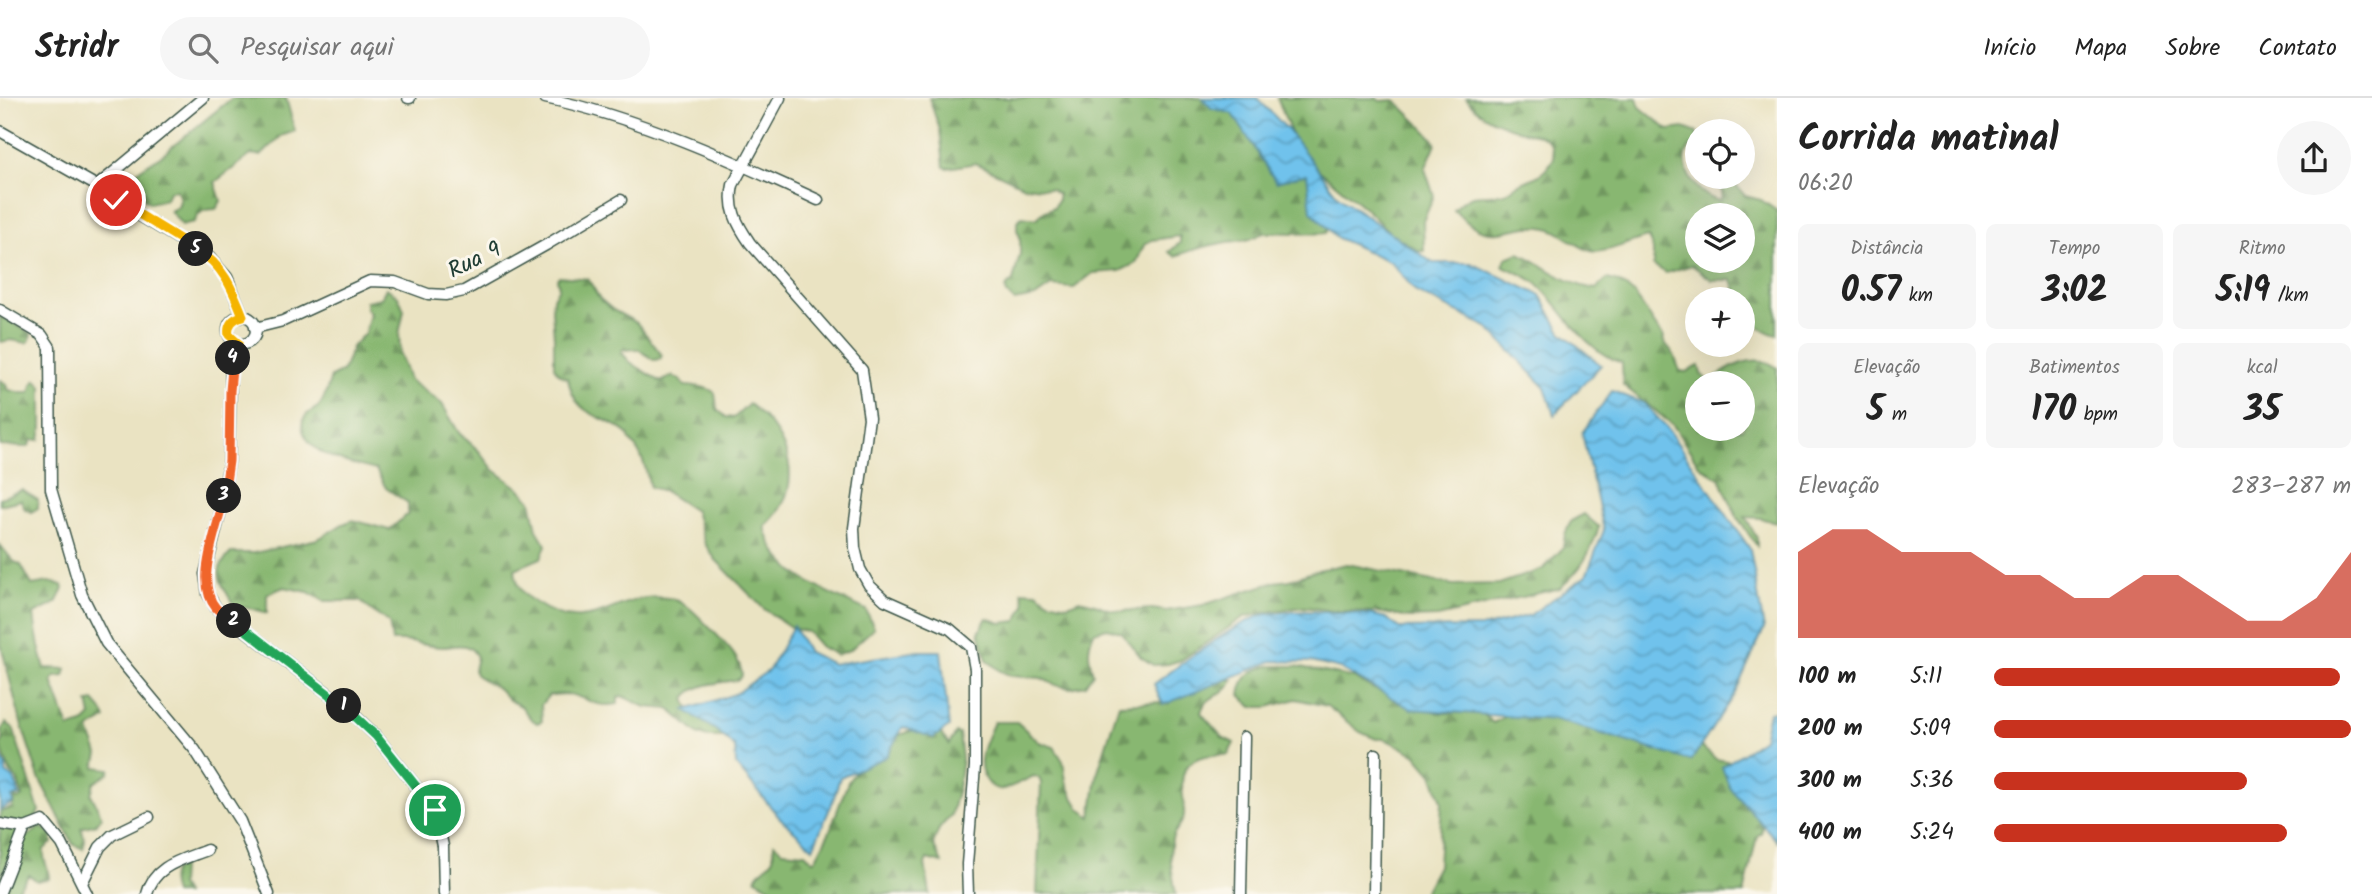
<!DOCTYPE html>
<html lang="pt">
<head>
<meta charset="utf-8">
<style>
	body { margin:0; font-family:Kalam,sans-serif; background:#f6f6f6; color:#222; height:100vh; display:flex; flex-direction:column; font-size:26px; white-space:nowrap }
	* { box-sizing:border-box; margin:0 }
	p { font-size:23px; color:#767676 }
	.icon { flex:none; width:38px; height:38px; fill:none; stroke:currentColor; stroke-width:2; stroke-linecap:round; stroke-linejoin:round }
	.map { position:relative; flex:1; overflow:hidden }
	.drawer { display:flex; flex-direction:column; background:#fff; width:595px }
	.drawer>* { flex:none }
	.buttons { position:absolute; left:1685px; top:21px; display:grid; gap:14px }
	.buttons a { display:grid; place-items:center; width:70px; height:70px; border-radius:50%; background:#fff; box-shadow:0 7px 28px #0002; font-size:35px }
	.pin { position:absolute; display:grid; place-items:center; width:60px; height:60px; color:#fff; margin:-30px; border:4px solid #fff; border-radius:50%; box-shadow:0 2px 7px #0007 }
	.km { position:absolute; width:35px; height:35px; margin:-18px; border-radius:50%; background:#222; color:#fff; font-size:19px; line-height:35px; text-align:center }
	.round { display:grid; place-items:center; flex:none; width:74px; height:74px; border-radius:37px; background:#f6f6f6 }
	.overview { display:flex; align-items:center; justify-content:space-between; height:119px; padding:0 21px }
	h1 { font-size:38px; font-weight:800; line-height:52px }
	.figures { display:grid; grid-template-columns:repeat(3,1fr); gap:10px; height:119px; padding:7px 21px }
	.figures div { display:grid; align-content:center; border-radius:10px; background:#f6f6f6; text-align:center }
	.figures b { font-size:35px; font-weight:800 }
	.figures small { font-size:19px; font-weight:400 }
	.figures p { font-size:19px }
	.chart { height:196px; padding:14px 21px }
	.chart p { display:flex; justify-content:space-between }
	.chart svg { width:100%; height:126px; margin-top:7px; fill:#c8321e; opacity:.7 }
	ul { padding:0 21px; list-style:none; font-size:23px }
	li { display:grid; grid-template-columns:112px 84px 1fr; align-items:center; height:52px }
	li i { height:18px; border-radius:9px; background:#c8321e }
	header { display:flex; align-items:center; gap:42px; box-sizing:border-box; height:98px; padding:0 35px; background:#fff; border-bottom:2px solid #e0e0e0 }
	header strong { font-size:33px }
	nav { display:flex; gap:38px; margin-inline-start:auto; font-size:24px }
	.search { width:490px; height:63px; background:#f6f6f6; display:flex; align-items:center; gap:18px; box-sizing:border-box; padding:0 24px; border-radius:38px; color:#767676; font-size:26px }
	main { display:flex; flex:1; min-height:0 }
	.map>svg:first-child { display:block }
</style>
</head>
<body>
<header>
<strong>Stridr</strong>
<div class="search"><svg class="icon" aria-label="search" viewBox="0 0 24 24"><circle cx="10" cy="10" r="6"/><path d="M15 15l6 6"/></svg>Pesquisar aqui</div>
<nav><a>Início</a><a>Mapa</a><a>Sobre</a><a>Contato</a></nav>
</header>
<main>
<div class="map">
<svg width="1777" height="796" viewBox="0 0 1777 796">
	<defs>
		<pattern id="forest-firs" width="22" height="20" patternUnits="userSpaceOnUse" patternTransform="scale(1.75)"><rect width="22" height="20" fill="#88b771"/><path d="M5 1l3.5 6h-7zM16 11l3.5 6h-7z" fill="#6f965e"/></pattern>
		<pattern id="water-waves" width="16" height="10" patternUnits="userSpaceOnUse" patternTransform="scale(1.75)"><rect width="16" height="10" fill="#70c2ec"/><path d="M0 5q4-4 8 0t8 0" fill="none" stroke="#5b9fc0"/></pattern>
	</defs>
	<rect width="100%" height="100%" fill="#fbf7ec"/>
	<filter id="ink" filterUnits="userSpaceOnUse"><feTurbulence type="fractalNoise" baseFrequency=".0143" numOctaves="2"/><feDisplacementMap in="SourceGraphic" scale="14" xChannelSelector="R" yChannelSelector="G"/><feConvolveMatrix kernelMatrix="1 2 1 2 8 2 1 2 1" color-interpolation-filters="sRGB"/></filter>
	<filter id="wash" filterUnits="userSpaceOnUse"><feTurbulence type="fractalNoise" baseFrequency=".00686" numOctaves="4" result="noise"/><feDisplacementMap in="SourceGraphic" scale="28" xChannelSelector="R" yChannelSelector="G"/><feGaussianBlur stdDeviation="1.57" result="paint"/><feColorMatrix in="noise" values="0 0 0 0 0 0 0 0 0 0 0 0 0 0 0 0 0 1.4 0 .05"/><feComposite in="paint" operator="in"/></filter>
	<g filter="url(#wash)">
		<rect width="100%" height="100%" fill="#eae3c2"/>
		<g fill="url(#forest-firs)" stroke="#547a52" stroke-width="2" fill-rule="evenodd">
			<path d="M 232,0 L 286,0 L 295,33 L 281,38 L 261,58 L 252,56 L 215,84 L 221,103 L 216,111 C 203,111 200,113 194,124 L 182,127 L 170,113 L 178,109 L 180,102 L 177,92 L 169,93 L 166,101 L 150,105 L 128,88 L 136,74 L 162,57 Z"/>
			<path d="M 929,0 L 1215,0 L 1294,42 L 1277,0 L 1376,0 L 1380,3 L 1395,2 C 1408,17 1425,29 1436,45 L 1425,71 L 1434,98 L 1423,123 L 1424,153 L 1419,153 L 1390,135 L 1365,110 L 1315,69 L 1330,127 L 1326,135 C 1305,137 1285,133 1265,135 C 1258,136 1252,142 1245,142 C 1220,144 1199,149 1175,158 L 1169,154 L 1180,145 L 1180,138 L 1152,142 L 1144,147 L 1136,165 L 1120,173 L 1093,175 L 1074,190 L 1051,188 L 1035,199 L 1014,203 L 1007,196 L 1005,190 L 1013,183 L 1020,156 L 1020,139 L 1017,132 L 1017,123 L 1022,119 L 1036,121 L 1045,113 L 1054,109 L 1058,102 L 1058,96 L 1051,91 L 1024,88 L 976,65 L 948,70 L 944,69 L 940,32 Z"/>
			<path d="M 1466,0 L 1637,0 L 1640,9 L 1668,32 L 1684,30 L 1697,35 L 1697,47 L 1691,48 C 1674,68 1699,100 1721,103 L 1722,94 L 1711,79 L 1729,79 L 1745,98 L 1761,102 L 1777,113 L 1777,237 C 1760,233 1743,220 1743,201 L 1738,199 L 1732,182 L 1712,182 L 1692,167 L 1666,175 L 1653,167 L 1653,152 L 1648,139 C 1633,142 1604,157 1591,153 C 1576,149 1564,134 1548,130 C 1508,122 1493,154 1454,112 C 1474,89 1482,101 1505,95 C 1510,93 1514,88 1519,86 C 1538,78 1543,78 1554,60 C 1553,55 1553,49 1549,44 C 1542,35 1534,37 1524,34 C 1501,26 1481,21 1466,0 ZM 1698,117 L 1743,117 L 1743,163 L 1698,163 Z"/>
			<path d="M 1519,155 C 1545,167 1566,187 1596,191 L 1607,181 C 1638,186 1645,218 1664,239 L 1663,242 L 1673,255 L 1680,273 L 1686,274 L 1699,268 L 1701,276 L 1709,284 C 1728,270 1755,252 1777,270 L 1777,425 L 1760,420 L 1745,419 L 1757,440 L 1757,448 L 1737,419 L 1720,381 L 1699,367 L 1673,327 L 1623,287 L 1622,265 C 1585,254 1565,212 1537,186 C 1528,178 1514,173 1503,168 L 1506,160 ZM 1698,285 L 1743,285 L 1743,331 L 1698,331 Z"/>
			<path d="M 559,178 L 588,181 L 600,201 L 613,212 L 637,225 L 662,257 L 660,261 L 654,262 L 638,251 L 622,252 L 622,255 L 630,264 L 661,284 L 672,278 L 679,281 L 685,288 C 697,288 706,288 715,295 L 717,311 L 726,319 L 734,320 L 749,306 C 790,337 808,389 765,428 C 775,477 826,493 866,512 L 874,530 L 850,552 L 836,557 L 821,549 L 808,534 L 792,530 L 764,511 L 716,462 L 705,446 L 695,413 L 664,393 L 650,389 C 647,376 644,361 636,350 C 632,344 629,344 628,336 C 604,315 575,322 568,280 L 560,277 L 554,269 L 554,239 L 552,212 L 553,200 L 559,189 L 557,181 Z"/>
			<path d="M 386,190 L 398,198 L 404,212 L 399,236 L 400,256 L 409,282 L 442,306 L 459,335 L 479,353 L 494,372 L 521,392 L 531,403 L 537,432 L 546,447 L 541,460 L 515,471 C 516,487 522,497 536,505 C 592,543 616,492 668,500 C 688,503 700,521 714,534 C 726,547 741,560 742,578 L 738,582 C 721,585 695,585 685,600 C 690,622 706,625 725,631 L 729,639 L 709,639 L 699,637 L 669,611 L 646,609 L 622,598 L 618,599 L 618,606 C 594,611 586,598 567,596 C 561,596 555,597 549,597 L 541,607 L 542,623 L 537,625 L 530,620 L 521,608 L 509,602 L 499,591 L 477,578 L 474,572 L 477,559 C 474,554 472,550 465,548 C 458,546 450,549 443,549 C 426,549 409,541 392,543 L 389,524 L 377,517 L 360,503 L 324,503 L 308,494 L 284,489 L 267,496 L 267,515 L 247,509 L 239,511 C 231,505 230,500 225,492 C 216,476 218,467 231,455 L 254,455 L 318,441 L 343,426 L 353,422 L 389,432 L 408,416 L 408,405 L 386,390 L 376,372 C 353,366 314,360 304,335 C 302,329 301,324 305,319 C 308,314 314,312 318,309 C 325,303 328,288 331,279 L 343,273 L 352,249 L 365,235 L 370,216 L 366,209 L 366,203 L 381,200 Z"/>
			<path d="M 0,218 L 31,235 L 30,242 L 27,245 L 11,242 L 0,244 Z"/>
			<path d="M 0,282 L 5,286 L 9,292 L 21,295 L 30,295 L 32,287 L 36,282 L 42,288 L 42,329 L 40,342 L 32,342 L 28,349 L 0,348 Z"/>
			<path d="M 22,392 L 38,402 L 38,410 L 31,414 L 25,411 L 21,402 L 0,407 L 0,400 Z"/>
			<path d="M 1584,416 L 1599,429 C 1590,456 1582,471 1560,490 L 1438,519 L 1409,520 L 1378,514 L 1333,513 L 1304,509 L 1273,513 L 1244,519 L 1181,562 L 1168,566 L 1153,567 L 1141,559 L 1121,534 L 1107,530 L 1094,534 C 1087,549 1088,559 1093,575 L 1085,587 L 1070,590 L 1055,587 L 1041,580 L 1012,578 L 1000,573 L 987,562 L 979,534 L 987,520 L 1001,525 L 1017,523 L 1025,507 L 1022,493 L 1037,494 L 1049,503 L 1067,507 L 1080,502 L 1095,506 L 1108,511 L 1122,513 L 1152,511 L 1166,513 L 1203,507 L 1274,484 L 1290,482 L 1318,472 L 1347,466 L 1453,487 L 1499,486 L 1543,471 L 1563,450 L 1565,436 L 1571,423 Z"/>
			<path d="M 0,447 L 13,463 L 21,467 L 32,487 L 49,484 L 62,487 L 63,491 L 56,505 L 34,516 C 36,535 39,552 45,570 L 66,571 L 64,578 L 55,579 L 52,583 L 69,630 L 83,626 L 91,618 L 88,604 L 94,603 L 101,611 L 106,620 C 100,626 94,626 89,632 L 98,656 L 95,669 L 110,671 L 109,675 L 94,685 L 91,696 L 102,719 L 96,726 L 81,730 L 85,742 L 83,751 L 73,746 L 39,680 L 21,625 L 0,543 Z"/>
			<path d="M 1267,568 L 1296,568 L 1354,580 L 1374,591 L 1439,615 L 1481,614 L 1493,625 L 1516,613 L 1700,648 L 1716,661 L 1731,664 L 1764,722 L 1761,735 L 1757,738 L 1744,796 L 1423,796 L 1438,768 L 1442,703 L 1432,676 L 1415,656 L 1385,641 L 1376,641 L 1360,634 L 1327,608 L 1296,601 L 1268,609 L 1252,609 L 1240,597 C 1243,578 1249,574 1267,568 Z"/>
			<path d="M 1227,581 L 1233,582 C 1227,598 1204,597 1201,615 L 1222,639 L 1234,645 L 1228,657 C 1212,656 1187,657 1183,678 C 1180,690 1185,705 1184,717 C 1183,727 1174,732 1172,741 C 1168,759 1173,778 1176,796 L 1037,796 L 1041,685 L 1039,680 L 1034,678 C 1024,682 1012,690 1002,691 C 996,692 990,688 987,683 C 973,665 986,642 994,624 L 1017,624 L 1039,644 L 1054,649 L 1063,663 L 1066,683 L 1073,699 L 1080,711 L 1091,719 L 1098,673 L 1119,606 L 1160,604 L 1206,585 Z"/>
			<path d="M 6,625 L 13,630 L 39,713 C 32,730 15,725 0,723 L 0,714 L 12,710 L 15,700 L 18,701 L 23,698 L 17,681 L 10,674 L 0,647 L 3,643 L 2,631 Z"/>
			<path d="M 921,630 L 938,632 L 949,646 L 956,635 L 959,636 L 962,661 L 958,690 L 951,717 L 939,731 L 933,746 L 942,765 L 927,761 L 925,766 L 930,796 L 783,796 L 756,781 L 759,775 L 773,762 L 774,745 L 783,753 L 805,755 L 812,762 L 815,762 L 829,735 L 848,684 L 857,671 L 896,638 Z"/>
			<path d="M 41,729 L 52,737 L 52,745 L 44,751 C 42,763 49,769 49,781 L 37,783 L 29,777 L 19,790 L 19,796 L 5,796 C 12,776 21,762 23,741 Z"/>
			<path d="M 0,730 L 20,732 L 0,783 Z"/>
			<path d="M 181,769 L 180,787 L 185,796 L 174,796 C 171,786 168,772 181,769 Z"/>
		</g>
		<g fill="url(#water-waves)" stroke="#488090" stroke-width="2">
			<path d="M 1203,0 L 1257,0 L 1288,32 L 1338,98 L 1433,165 L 1471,165 L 1540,197 L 1561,234 L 1601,267 L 1554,317 L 1545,289 L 1487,229 L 1416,194 L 1391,164 L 1337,140 L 1311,113 L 1307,76 L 1276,84 L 1233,16 L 1211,10 Z"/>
			<path d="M 1612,293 L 1644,305 L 1667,330 L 1750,451 L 1764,531 L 1735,595 L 1691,663 L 1556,622 L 1411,611 L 1341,571 L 1311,564 L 1272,563 L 1163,607 L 1154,586 C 1179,568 1240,520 1268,516 C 1301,511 1337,515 1370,516 L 1386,520 L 1399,530 L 1486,529 L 1530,517 L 1586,478 L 1604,432 L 1582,335 Z"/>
			<path d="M 793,528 L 808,554 L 833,566 L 918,553 L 941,553 L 949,629 L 933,640 L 903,629 L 886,659 L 840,679 L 833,703 L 813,750 L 779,719 L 736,667 L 735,649 L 717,633 L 685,612 L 735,596 L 769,572 Z"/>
			<path d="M 1777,613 L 1777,743 L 1730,690 L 1722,669 L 1763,641 L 1769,614 Z"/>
			<path d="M 0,656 L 6,669 L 6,675 L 14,681 L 20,697 L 12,699 L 13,705 L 0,712 Z"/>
		</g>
	</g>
	<g filter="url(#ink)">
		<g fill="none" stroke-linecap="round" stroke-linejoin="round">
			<g stroke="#3d5649" stroke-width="13">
				<g id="minor">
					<path d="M 408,0 L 410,0"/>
					<path d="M 545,0 C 637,19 734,63 818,102"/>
					<path d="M 780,0 L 733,87 C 728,110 737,126 750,145 L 862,272 L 869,320 L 854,430 L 855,450 L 860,471 L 869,487 L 885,502 L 950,531 L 971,549 L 975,571 L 975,668 L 967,766 L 968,796"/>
					<path d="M 0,33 L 97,88 L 130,112 L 209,159 L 227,179 L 243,218"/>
					<path d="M 97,88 L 203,0"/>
					<path d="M 0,212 L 42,237 L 50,249 L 51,391 L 82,497 L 106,545 L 195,652 L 240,723 L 269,796"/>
					<circle cx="242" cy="232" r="14"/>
					<path d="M 255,230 L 283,223 L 370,183 L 395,184 L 428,196 L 446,197 L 464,193 L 546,147 L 621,102"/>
					<path d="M 238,245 L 231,263 L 229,363 L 221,412 L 205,476 L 208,496 L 216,510 L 346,609 L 376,638 L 435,712 L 443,748 L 444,796"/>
					<path d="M 0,726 L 25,730"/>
					<path d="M 82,785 L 100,749 L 112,737 L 149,719"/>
					<path d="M 0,794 L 25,730 L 43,723 L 62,746 L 87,796"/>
					<path d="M 147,796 C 154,767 182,762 207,752"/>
					<path d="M 1241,796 L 1244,639"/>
					<path d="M 1374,796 L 1376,656"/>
				</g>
			</g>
			<use href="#minor" stroke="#fff" stroke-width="10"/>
		</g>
	</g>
	<g fill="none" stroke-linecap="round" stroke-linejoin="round" filter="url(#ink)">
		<g stroke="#fff" stroke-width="14">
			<path id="split-1" d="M 344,608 L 376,638 L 435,712"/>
		</g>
		<g stroke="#fff" stroke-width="14">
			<path id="split-2" d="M 234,523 L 344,608"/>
		</g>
		<g stroke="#fff" stroke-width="14">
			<path id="split-3" d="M 224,398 C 219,429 193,483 216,510 C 221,515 228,519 234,523"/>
		</g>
		<g stroke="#fff" stroke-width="14">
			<path id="split-4" d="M 224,398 L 229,363 L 230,293 L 233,260"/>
		</g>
		<g stroke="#fff" stroke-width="14">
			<path id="split-5" d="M 196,151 C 223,167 232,190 243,218 C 233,220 227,227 229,237 L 238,245 L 233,260"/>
		</g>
		<g stroke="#fff" stroke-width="14">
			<path id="split-6" d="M 116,102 L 196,151"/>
		</g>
		<use href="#split-1" stroke="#22a559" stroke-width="9"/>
		<use href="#split-2" stroke="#22a559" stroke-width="9"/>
		<use href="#split-3" stroke="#f0652b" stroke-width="9"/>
		<use href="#split-4" stroke="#f0652b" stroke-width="9"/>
		<use href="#split-5" stroke="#f5b400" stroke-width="9"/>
		<use href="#split-6" stroke="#f5b400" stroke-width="9"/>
	</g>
	<g text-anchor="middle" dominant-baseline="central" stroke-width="6" stroke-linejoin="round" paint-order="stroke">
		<g font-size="23" fill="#1f3d34" stroke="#fbf7ec">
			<text transform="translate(475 163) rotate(-26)">Rua 9</text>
		</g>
	</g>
</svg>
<div class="buttons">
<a><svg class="icon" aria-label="locate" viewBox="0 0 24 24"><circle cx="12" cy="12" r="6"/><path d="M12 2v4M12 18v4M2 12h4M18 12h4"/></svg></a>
<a><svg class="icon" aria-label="layers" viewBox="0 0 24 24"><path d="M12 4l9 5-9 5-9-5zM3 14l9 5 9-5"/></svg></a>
<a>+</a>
<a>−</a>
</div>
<div class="pin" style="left:435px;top:712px;background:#1e9e55"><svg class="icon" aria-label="arrive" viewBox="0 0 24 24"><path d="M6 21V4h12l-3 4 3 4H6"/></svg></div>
<div class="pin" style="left:116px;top:102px;background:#d93025"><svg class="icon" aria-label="check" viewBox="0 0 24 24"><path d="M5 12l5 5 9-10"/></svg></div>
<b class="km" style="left:344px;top:608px">1</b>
<b class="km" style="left:234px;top:523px">2</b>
<b class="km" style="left:224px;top:398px">3</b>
<b class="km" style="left:233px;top:260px">4</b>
<b class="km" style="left:196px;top:151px">5</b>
</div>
<section class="drawer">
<div class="overview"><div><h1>Corrida matinal</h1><p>06:20</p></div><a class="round"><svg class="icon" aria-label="share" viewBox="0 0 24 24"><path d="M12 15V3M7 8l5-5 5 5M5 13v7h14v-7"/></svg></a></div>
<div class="figures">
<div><p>Distância</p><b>0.57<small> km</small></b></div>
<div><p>Tempo</p><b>3:02</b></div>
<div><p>Ritmo</p><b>5:19<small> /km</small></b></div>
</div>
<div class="figures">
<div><p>Elevação</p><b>5<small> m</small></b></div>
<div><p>Batimentos</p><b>170<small> bpm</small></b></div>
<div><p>kcal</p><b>35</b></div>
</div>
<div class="chart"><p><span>Elevação</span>283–287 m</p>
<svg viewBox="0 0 160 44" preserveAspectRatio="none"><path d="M0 44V14L10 6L20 6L30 14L40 14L50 14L60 22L70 22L80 30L90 30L100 22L110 22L120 30L130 38L140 38L150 30L160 14V44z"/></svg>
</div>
<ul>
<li><b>100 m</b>5:11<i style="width:97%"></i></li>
<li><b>200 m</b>5:09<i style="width:100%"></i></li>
<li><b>300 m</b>5:36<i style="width:71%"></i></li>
<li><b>400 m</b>5:24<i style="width:82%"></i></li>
</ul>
</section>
</main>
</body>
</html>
